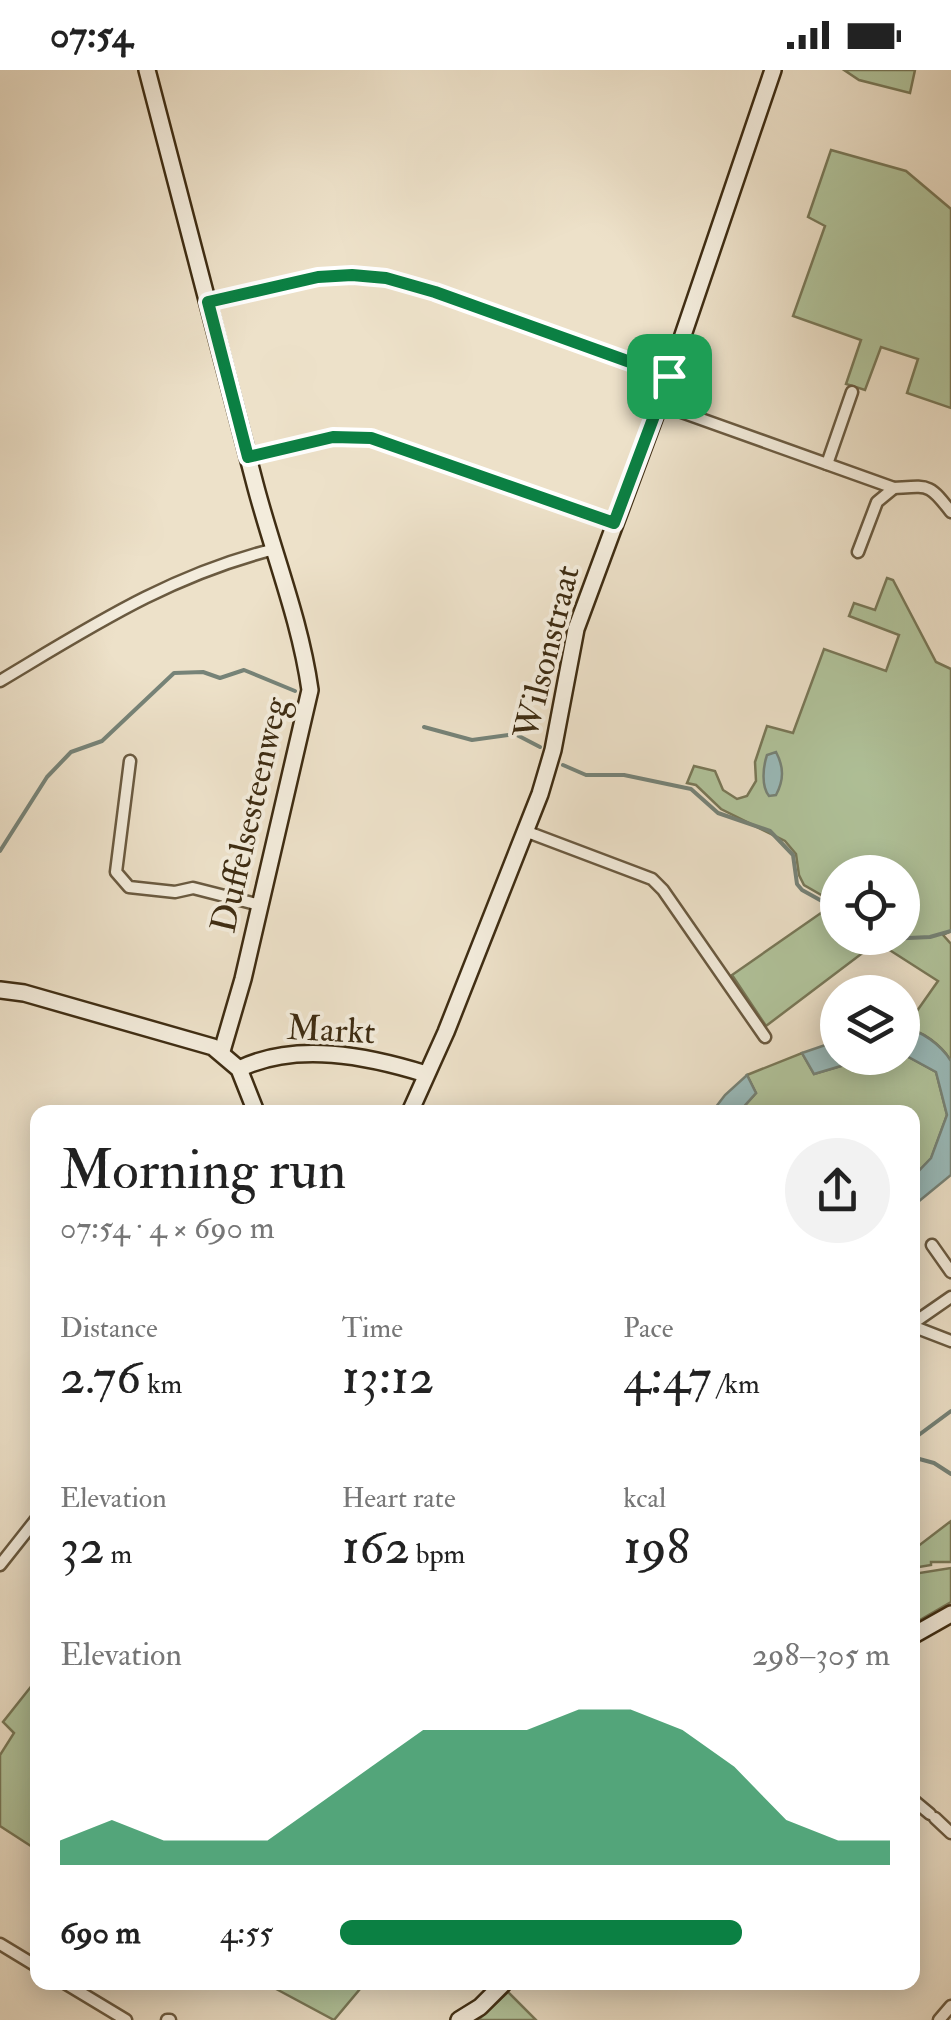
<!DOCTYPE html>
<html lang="en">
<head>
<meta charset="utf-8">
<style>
	body { margin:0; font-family:"IM FELL Double Pica",serif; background:#f2f2f2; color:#222; height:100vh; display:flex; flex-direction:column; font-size:38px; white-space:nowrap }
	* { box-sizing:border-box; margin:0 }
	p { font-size:32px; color:#767676 }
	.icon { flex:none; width:55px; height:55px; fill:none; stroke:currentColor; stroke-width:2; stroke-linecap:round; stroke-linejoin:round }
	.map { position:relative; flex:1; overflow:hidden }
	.sheet { position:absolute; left:30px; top:1035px; width:890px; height:885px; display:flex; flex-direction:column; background:#fff; border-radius:20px; box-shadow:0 5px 25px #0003 }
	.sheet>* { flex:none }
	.controls { position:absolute; left:820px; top:785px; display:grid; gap:20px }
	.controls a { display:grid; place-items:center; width:100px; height:100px; border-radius:50%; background:#fff; box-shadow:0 5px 25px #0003; font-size:50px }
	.pin { position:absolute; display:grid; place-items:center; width:85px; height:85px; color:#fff; margin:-42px; border-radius:20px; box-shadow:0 5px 15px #0006 }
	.round { display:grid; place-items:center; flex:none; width:105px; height:105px; border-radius:52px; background:#f2f2f2 }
	.headline { display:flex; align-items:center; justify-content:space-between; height:170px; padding:0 30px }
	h1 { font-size:55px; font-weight:600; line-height:75px }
	.stats { display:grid; grid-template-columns:repeat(3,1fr); gap:15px; height:170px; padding:10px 30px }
	.stats div { display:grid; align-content:center }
	.stats b { font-size:50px; font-weight:600 }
	.stats small { font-size:28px; font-weight:400 }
	.stats p { font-size:28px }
	.chart { height:280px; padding:20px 30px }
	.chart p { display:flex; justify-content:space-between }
	.chart svg { width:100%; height:180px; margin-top:10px; fill:#0b8043; opacity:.7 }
	ul { padding:0 30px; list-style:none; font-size:32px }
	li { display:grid; grid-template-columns:160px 120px 1fr; align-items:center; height:75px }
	li i { height:25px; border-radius:12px; background:#0b8043 }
	.status { display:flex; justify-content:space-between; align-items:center; height:70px; padding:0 50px; background:#fff; direction:ltr }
	.status svg { height:28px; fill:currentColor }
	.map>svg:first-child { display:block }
</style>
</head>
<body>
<div class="status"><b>07:54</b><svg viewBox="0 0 49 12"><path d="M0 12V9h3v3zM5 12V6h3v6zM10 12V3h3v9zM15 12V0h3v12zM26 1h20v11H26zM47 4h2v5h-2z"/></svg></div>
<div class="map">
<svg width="951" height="1950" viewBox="0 0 951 1950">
	<rect width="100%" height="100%" fill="#ede1c9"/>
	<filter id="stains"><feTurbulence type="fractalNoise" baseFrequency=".002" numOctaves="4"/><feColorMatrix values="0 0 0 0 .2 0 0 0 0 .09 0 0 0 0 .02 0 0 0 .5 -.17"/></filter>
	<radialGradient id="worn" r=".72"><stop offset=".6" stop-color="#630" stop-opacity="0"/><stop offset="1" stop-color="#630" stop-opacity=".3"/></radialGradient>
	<g fill="#b1c49c" stroke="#787858" stroke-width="2.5">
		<path d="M 844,0 L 915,0 L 910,23 L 859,10 Z"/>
		<path d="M 831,80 L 906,101 L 951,139 L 951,338 L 907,323 L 918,289 L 881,277 L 865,320 L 846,314 L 861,270 L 793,246 L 825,156 L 808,147 Z"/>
		<path d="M 887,508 L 893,510 L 936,592 L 951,599 L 951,861 L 943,865 L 951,874 L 951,991 C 942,976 922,960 905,958 L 938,911 L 877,872 L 766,956 L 732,905 L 831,836 L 837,841 L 838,868 L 902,868 L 902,802 L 838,802 L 837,834 L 804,815 L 799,805 L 796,784 L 785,771 L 721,739 L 696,715 L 687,713 L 694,696 L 715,701 L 723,720 L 737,729 L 747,726 L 756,711 L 755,692 L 767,656 L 793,663 L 824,579 L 886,601 L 899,565 L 849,546 L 854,533 L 875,540 Z"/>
		<path d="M 802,983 L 814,1004 L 868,988 L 902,988 L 903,984 L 936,1002 L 947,1045 L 931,1089 L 913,1107 L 912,1042 L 739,1042 L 756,1023 L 747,1005 Z"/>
		<path d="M 951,1451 L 951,1492 L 931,1492 L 931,1495 L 913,1498 L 913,1480 Z"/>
		<path d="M 951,1498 L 951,1532 L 913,1554 L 913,1504 Z"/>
		<path d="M 37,1609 L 37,1780 L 0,1756 L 0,1685 L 14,1663 L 3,1652 Z"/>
		<path d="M 265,1913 L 365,1913 L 334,1950 Z"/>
		<path d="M 508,1922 L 536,1950 L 478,1950 Z"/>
	</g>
	<g fill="#9abcbc" stroke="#768378" stroke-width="2.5">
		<path d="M 776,682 C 784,697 784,710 776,725 L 769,726 C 761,716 763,697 767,685 Z"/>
		<path d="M 903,958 C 921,960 941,975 951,991 L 951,1105 L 913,1136 L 913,1107 L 931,1088 L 947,1045 L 936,1002 L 903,984 Z"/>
		<path d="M 837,971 L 838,988 L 868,988 L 814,1004 L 802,983 Z"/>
		<path d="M 747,1005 L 756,1023 L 739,1042 L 712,1042 L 725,1025 Z"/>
	</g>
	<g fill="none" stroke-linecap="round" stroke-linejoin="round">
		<g stroke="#768378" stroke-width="4">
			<path d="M 424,657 L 472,670 L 515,664 L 540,677"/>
			<path d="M 563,695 L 586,705 L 624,705 L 691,719 L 718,743 L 770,761 L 793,785 L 797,814 L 802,820 L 838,840"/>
			<path d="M 0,781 L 47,707 L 71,682 L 102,671 L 174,603 L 203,602 L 220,608 L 244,600 L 295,621"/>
			<path d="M 877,868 L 878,868"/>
			<path d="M 887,869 L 930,867 L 951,861"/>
			<path d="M 912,1340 L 913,1340"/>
			<path d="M 912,1370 L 951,1341"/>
			<path d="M 912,1387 L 934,1393 L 951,1404"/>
		</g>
		<g stroke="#6a5a40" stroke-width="15">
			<g id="street">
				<path d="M 208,232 L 318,207 L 386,208 L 435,222 L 669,306"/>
				<path d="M 659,334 L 894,418 C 929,416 929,413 951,442"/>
				<path d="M 248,387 L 333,367 L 371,369 L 614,453"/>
				<path d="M 827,394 L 852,322"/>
				<path d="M 858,482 L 877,432 L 894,418"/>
				<path d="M 0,611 C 92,556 170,505 275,479"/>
				<path d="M 130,691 L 116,802 L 129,817 L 175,822 L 193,818 L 260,835"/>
				<path d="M 525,761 L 652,809 L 663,820 L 765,967"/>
				<path d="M 932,1175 L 951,1202"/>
				<path d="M 912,1254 L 951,1227"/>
				<path d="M 912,1256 L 951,1271"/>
				<path d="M 0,1495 L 38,1447"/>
				<path d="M 912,1729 L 930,1744"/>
				<path d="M 935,1748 L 951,1763"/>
				<path d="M 0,1874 L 38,1897"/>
				<path d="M 63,1912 L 126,1950"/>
				<path d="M 167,1950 L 170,1950"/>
				<path d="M 939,1950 L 951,1936"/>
			</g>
		</g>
		<g stroke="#3f2d13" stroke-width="20">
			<g id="secondary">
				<path d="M 147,0 C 184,138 218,276 255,414 C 273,483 300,549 310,620 L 243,909 L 222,981"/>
				<path d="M 0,920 L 24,923 L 213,977 L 239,999 L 256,1042"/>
				<path d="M 239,999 C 296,971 368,986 426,1004"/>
				<path d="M 410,1042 L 446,962 L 540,724 L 553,680 L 576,559 L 662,327 L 773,0"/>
				<path d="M 912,1566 L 951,1544"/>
				<path d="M 459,1950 L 480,1937 L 505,1912"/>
			</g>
		</g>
		<use href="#street" stroke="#f3ecdc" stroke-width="10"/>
		<use href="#secondary" stroke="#f3ecdc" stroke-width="15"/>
	</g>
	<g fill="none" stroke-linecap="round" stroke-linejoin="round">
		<g stroke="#fff" stroke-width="20">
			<path id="route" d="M 352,205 L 386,208 L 435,222 L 669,306 L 614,453 L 371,368 L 333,367 L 248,387 L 208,232 L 318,207 Z"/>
		</g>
		<use href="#route" stroke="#0b8043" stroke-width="12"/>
	</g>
	<g text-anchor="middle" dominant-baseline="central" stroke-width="8" stroke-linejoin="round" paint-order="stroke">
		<g font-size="35" fill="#3f2d13" stroke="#f3ecdc">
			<text transform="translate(547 582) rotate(-76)">Wilsonstraat</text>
			<text transform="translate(250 745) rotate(-77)">Duffelsesteenweg</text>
			<text transform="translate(331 960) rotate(3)">Markt</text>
		</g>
	</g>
	<rect width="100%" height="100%" filter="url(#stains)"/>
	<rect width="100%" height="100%" fill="url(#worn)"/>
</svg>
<div class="controls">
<a><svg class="icon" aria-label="locate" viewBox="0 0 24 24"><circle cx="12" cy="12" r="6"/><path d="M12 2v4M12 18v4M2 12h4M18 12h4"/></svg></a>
<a><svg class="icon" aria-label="layers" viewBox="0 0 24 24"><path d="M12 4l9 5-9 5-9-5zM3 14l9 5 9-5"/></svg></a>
</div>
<div class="pin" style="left:669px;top:306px;background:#1e9e55"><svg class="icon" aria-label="arrive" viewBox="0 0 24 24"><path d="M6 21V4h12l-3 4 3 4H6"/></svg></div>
<section class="sheet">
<div class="headline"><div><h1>Morning run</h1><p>07:54 · 4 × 690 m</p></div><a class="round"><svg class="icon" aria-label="share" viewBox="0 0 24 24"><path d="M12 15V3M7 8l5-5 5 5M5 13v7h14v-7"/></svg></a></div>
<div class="stats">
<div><p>Distance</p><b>2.76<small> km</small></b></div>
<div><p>Time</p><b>13:12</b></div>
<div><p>Pace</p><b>4:47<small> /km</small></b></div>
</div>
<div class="stats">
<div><p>Elevation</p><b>32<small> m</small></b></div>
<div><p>Heart rate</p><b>162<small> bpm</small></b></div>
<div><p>kcal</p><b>198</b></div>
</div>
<div class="chart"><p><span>Elevation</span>298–305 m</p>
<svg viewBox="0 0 160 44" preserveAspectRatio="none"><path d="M0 44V38L10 33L20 38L30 38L40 38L50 29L60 20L70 11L80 11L90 11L100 6L110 6L120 11L130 20L140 33L150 38L160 38V44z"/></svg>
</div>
<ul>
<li><b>690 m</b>4:55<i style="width:73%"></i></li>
</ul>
</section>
</div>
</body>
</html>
